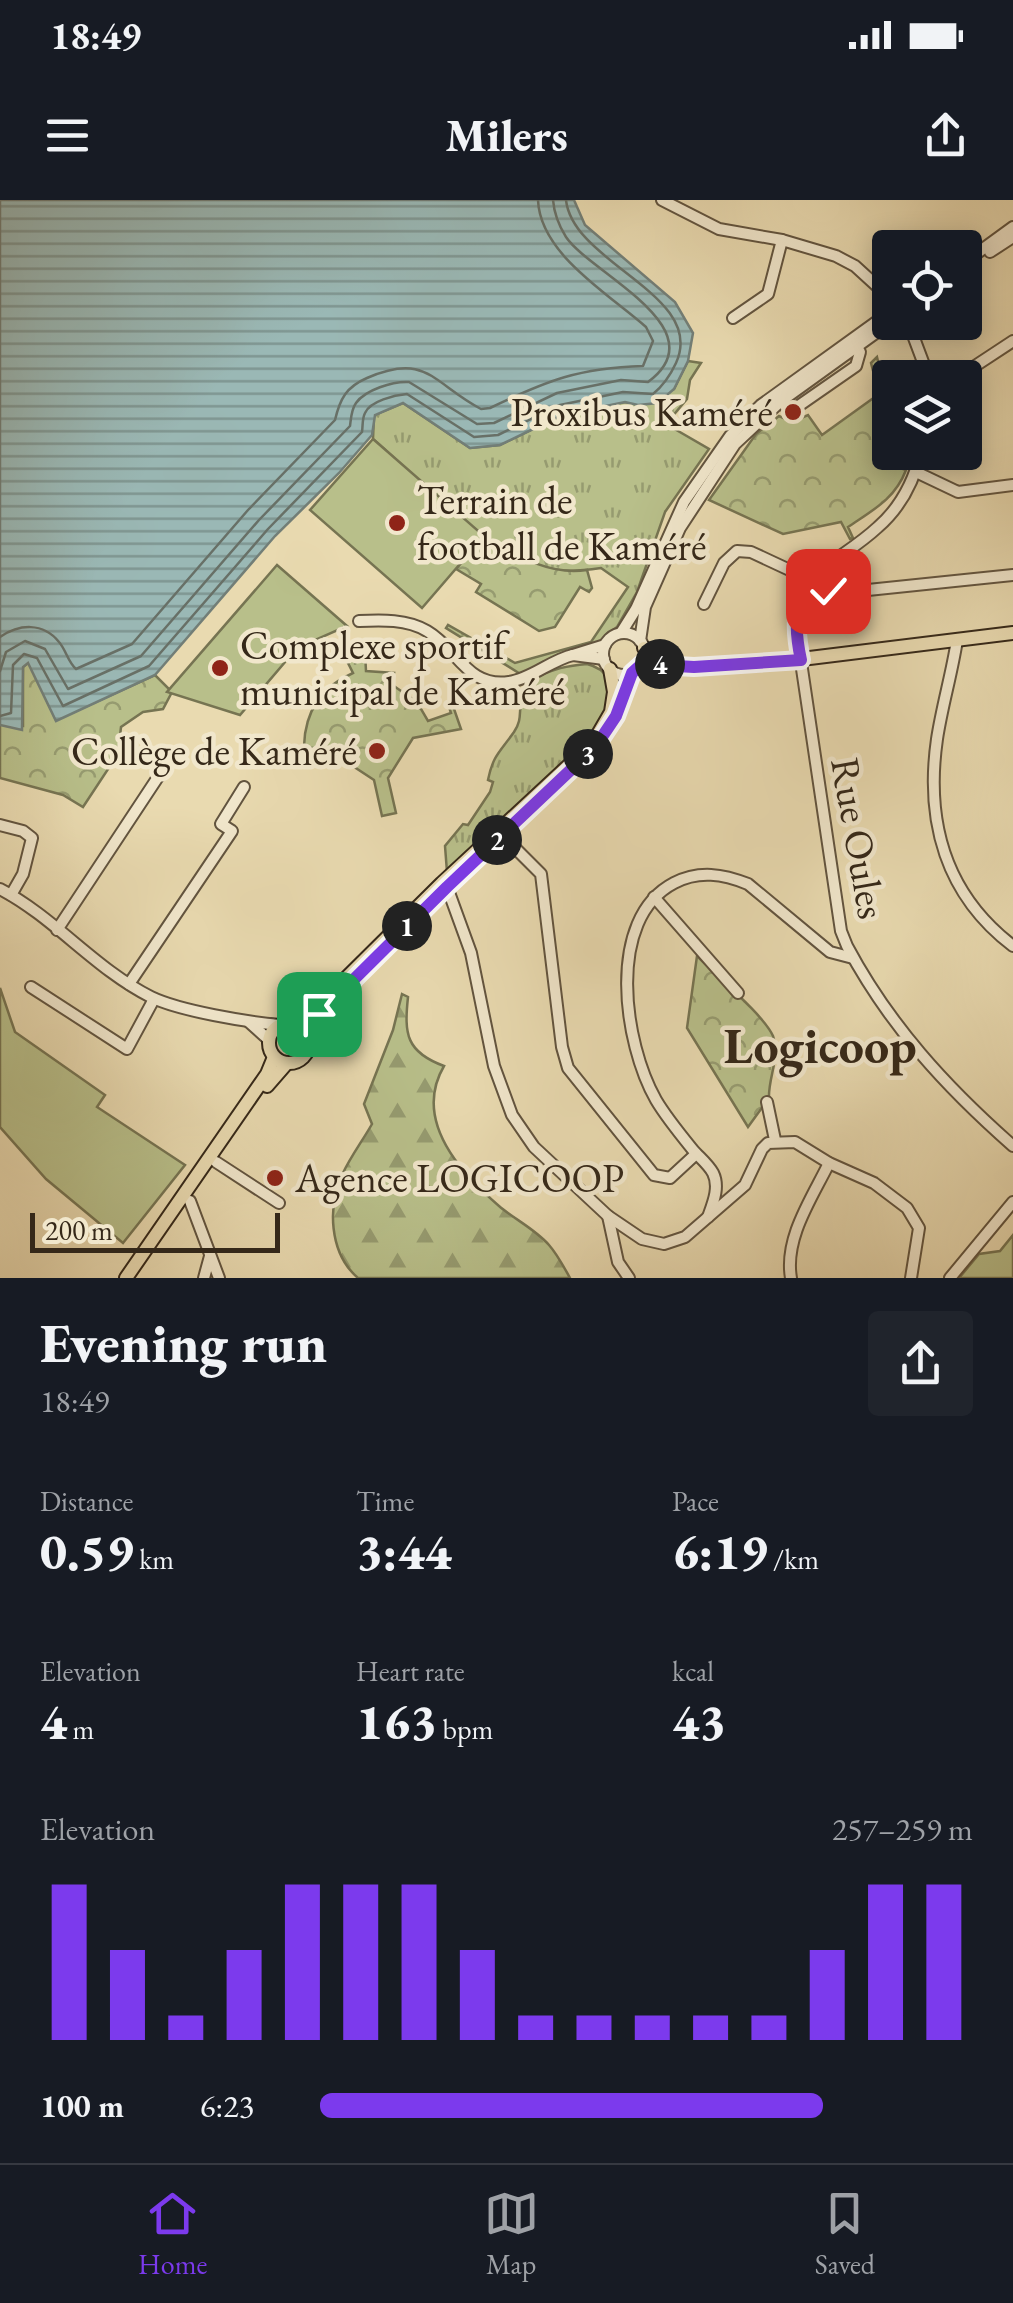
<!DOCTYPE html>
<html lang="en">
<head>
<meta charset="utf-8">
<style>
	body { margin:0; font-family:"EB Garamond",serif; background:#20242c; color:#f1f3f6; height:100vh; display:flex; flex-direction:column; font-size:38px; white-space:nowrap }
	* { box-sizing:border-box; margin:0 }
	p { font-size:32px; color:#9ea1a6 }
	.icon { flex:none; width:55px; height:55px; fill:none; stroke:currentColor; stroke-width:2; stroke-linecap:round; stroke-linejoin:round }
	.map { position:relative; height:1078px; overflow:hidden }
	.panel { display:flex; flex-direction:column; background:#171b24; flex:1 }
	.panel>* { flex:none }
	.tools { position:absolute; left:872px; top:30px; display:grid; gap:20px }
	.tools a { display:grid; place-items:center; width:110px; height:110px; border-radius:10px; background:#171b24; box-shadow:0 5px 25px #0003; font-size:50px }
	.scale { position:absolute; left:30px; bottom:25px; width:250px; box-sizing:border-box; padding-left:10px; border:5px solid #352819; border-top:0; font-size:28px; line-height:35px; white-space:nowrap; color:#352819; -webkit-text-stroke:8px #f1e7cc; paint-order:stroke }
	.pin { position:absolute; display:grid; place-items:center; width:85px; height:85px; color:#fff; margin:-42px; border-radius:20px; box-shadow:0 5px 15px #0006 }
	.km { position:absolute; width:50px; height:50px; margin:-25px; border-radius:50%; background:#222; color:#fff; font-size:28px; line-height:50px; text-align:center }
	.round { display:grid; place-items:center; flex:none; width:105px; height:105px; border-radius:10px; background:#20242c }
	.headline { display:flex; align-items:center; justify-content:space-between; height:170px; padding:0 40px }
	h1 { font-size:55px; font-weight:800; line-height:75px }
	.stats { display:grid; grid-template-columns:repeat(3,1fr); gap:15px; height:170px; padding:10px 40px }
	.stats div { display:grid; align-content:center }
	.stats b { font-size:50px; font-weight:800 }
	.stats small { font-size:28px; font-weight:400 }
	.stats p { font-size:28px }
	.chart { height:280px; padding:20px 40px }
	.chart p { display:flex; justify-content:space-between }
	.chart svg { width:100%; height:180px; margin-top:10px; stroke:#7c3aed; stroke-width:6 }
	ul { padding:0 40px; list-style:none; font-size:32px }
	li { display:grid; grid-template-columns:160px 120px 1fr; align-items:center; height:75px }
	li i { height:25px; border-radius:12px; background:#7c3aed }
	.status { display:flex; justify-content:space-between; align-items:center; height:70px; padding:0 50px; background:#171b24; direction:ltr }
	.status svg { height:28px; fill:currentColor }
	header { display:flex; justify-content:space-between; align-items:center; height:130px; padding:0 40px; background:#171b24; font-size:45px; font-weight:800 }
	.menu { display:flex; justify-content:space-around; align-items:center; height:140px; border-top:2px solid #363941; background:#171b24; font-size:28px; color:#9ea1a6 }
	.menu a { display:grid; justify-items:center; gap:5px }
	.menu .selected { color:#7c3aed }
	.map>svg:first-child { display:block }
</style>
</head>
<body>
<div class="status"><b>18:49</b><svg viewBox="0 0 49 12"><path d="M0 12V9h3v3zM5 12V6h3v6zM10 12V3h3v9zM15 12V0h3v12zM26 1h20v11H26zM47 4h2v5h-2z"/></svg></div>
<header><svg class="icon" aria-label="menu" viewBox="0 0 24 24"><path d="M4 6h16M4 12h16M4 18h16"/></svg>Milers<svg class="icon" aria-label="share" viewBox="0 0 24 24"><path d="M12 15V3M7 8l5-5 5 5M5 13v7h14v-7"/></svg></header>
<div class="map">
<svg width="1013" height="1078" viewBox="0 0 1013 1078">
	<defs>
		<pattern id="grass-tufts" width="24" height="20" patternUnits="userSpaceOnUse" patternTransform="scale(2.5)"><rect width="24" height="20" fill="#b8bf8a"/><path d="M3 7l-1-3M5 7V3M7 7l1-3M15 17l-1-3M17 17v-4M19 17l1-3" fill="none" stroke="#969b70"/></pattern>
		<pattern id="forest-firs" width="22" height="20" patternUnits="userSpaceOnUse" patternTransform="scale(2.5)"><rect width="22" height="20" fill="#b8bf8a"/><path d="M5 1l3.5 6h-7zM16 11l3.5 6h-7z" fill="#969b70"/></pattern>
		<pattern id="park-crowns" width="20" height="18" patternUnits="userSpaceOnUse" patternTransform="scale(2.5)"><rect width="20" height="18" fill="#b8bf8a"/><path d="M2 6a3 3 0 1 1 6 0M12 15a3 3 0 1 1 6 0" fill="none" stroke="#969b70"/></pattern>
		<pattern id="water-rules" width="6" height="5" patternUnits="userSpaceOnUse" patternTransform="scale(2.5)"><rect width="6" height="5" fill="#9ab8b5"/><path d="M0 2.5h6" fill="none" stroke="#7e9692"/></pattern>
	</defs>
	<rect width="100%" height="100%" fill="#e9dab0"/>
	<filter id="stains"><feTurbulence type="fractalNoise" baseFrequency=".002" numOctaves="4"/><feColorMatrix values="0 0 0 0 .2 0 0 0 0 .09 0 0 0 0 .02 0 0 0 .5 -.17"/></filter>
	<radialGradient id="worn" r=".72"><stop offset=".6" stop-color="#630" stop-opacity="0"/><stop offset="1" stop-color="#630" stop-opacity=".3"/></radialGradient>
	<g fill="url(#grass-tufts)" stroke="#767452" stroke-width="2.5">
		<path d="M 688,161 L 701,163 L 690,180 L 687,199 L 666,224 L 709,249 L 665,312 L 637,392 L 617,427 L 600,442 L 543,462 L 522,475 L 446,428 L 448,425 L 515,463 L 591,442 L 628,387 L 601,368 C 580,371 561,373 540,366 C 483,348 418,278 373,239 L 374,215 L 403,203 L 470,248 L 500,245 L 562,215 L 625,202 L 638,205 L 674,189 Z"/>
		<path d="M 587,464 C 631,475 600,524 584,547 L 447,672 L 445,646 L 463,624 L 468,625 L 490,592 L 493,582 L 488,580 C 493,555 500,552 514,532 C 522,520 519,513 521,501 C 526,472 563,466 587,464 Z"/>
	</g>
	<path fill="url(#forest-firs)" stroke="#767452" stroke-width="2.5" d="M 402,794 L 408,797 C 404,834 406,852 444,866 C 413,919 458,971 499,1006 C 514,1019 535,1029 549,1045 C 557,1054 564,1067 570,1078 L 358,1078 C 329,1053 327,1006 343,973 C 351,956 363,940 372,924 L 364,904 L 393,830 Z"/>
	<g fill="url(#park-crowns)" stroke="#767452" stroke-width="2.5">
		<path d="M 877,157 C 886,193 886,224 875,259 L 906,270 C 895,299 873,310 848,327 L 853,338 L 850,339 L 841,322 L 783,334 L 709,300 L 756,234 L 779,216 L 792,222 L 808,215 L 822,235 L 879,194 L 871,163 Z"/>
		<path d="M 484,336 C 517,355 548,376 587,370 L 592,388 L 589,392 L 580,387 L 555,427 L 539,431 L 476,392 L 481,384 L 456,369 Z"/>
		<path d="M 365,452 L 366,471 L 394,473 L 391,484 L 417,502 L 428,521 L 451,513 L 449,507 L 453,506 L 461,529 L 413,538 L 388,578 L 396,613 L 382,616 L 374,580 L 336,555 L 289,567 L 286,548 L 304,546 C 305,511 321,487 353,473 L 345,457 Z"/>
		<path d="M 29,462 L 56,520 L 155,475 L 172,492 L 163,509 L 143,512 L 121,527 L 118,554 L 83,607 L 63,595 L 0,578 L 0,524 L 23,526 L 23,467 Z"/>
		<path d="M 697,756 C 715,775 763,814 773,836 C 781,855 768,878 769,898 L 748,927 L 687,828 Z"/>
	</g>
	<g fill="#b8bf8a" stroke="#767452" stroke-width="2.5">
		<path d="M 373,239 L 484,336 L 422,408 L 310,310 Z"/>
		<path d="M 277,365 L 347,426 L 297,448 L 240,515 L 167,492 Z"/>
		<path d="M 0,788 L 15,832 L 105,895 L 97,907 L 185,965 L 123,1043 L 46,979 L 0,927 Z"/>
		<path d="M 1013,1035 L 1013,1078 L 959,1078 L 979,1054 L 1000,1051 Z"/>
	</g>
	<path fill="url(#water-rules)" stroke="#727e77" stroke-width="2.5" d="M 0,0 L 574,0 L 585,25 L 675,102 L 693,133 L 688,161 L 674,189 L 658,203 L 638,205 L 625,202 L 562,215 L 500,245 L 470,248 L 403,203 L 375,215 L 372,235 L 339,273 L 275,336 L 155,475 L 56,521 L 28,463 L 23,467 L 22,530 L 0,525 Z"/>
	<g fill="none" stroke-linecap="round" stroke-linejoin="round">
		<g stroke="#687067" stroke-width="2.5">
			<path d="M 0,437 C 19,424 43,422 59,442 C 66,450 68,462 76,469 L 132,444 L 248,310 L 335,220 C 340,199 346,187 367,178 C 427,152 432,183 481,209 L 490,208 C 548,180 579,168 643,166 L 653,141 L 646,127 C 609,94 540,54 538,0"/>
			<path d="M 0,471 L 6,452 L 25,441 L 45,449 L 68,489 L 141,456 L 259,320 L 350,226 C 351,219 351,210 356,203 C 365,190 393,181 409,182 L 477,224 L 494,223 L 557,193 L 621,180 L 648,182 C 720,129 590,73 566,37 C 559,26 554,12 553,0"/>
			<path d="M 0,516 L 11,513 L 13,465 L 24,454 L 37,458 L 63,506 L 149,466 L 268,329 L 362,232 C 363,225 362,219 365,213 C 370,201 395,195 407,194 L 474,237 L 498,235 L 560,205 L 623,192 L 653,194 C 664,185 670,176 676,163 C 707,95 573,64 566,0"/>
		</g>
		<g stroke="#62543f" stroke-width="14">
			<g id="minor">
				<path d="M 662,0 L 719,29 L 782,40 L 836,56 L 855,66 L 890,98"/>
				<path d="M 990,52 L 1013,37"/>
				<path d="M 965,62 L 1013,27"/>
				<path d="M 733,118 L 768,94 L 782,40"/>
				<path d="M 908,122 L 929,178"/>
				<path d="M 929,176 L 972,168 L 1013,141"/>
				<path d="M 779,199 L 787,208 L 797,207 L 856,166 L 860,152 L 857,147"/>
				<path d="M 921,252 C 914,281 901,307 878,327 C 834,368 793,368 798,442 L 841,731 L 847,746 C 889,825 946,887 1013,946"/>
				<path d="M 916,272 L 958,292 L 1013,285"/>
				<path d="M 704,404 L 724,363 L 737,351 L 751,352 L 839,393 L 1013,375"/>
				<path d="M 359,421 C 382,420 407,419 427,431 C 458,449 467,488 509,482 C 531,479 551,460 573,455"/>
				<path d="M 621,433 L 636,409 L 684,302 L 730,236 L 761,205 L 890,112"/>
				<circle cx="624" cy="454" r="21"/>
				<path d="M 957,440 C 952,473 942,506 937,539 C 925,622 946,695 1013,746"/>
				<path d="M 640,441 L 645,407 L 680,328 L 735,244 L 780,202 L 891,122"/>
				<path d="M 604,459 L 573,455 L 605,445"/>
				<path d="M 0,625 L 23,631 L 32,638 L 23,674 L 11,695"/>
				<path d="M 502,635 L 541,674 L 562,847 L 568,868 L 654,975 L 670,978 L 696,954"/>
				<path d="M 447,687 L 471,753 L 494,866 L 512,915 L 534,947 L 608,1016 L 642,1039 L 664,1044 L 685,1037 L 745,985 L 762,949 L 768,943 L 795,942 L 829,963 L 874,983 L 907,1008 L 919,1028 L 911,1078"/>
				<path d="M 0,689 C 54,717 95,769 151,797 C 180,811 247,822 280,825"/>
				<path d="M 654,697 L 738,793"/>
				<path d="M 57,730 L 160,574 L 167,555"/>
				<path d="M 129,784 L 232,631 L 221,624 L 244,587"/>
				<path d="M 31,787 L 127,849 L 154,799"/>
				<path d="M 249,822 L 269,840"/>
				<path d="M 767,902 L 775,940"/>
				<path d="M 216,962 L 279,1003"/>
				<path d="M 190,1001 L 219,1078"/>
				<path d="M 608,1016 L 618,1062 L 629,1078"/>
				<path d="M 708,1017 C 713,1003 720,987 713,973 C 708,964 699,957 693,950 C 680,934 666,917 656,900 C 624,844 605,719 674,683 C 699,670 723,674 748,684 L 830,752 L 853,758"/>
				<path d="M 204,1078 L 210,1056"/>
				<path d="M 791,1078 C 784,1038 812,998 829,963"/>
				<path d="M 950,1078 L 1013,1002"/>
			</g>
		</g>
		<g stroke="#352819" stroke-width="16">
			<g id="major">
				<path d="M 644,448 L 673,460"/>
				<path d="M 642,464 L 694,467 L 761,464 L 1013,433"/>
				<path d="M 615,517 L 633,473"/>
				<circle cx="289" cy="843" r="20"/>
				<path d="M 292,823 L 313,811 L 442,683 L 593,543 L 611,512 L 614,492 L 610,469"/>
				<path d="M 307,833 L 323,810"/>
				<path d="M 267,886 L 287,863"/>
				<path d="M 126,1078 L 267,874 L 274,857"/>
			</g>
		</g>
		<use href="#minor" stroke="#f1e7cc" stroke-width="10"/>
		<use href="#major" stroke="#e9dab0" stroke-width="12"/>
	</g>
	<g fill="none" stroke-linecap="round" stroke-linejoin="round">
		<g stroke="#fff" stroke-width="20">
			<path id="route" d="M 319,814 L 447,687 L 596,546 L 616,516 L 632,473 L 642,464 L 694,467 L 801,460 C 795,432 793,406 811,382 L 828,391"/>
		</g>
		<use href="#route" stroke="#7c3aed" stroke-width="12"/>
	</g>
	<g fill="#8f2418" stroke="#f1e7cc" stroke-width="4">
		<circle cx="793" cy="212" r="10"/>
		<circle cx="397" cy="323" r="10"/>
		<circle cx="220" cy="468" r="10"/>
		<circle cx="377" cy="551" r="10"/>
		<circle cx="275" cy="978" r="10"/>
	</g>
	<g text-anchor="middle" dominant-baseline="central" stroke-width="9" stroke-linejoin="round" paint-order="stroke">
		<g font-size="40" fill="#352819" stroke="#f1e7cc" text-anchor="start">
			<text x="773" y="212" text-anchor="end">Proxibus Kaméré</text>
			<text x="417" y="300">Terrain de<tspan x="417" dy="46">football de Kaméré</tspan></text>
			<text x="240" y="445">Complexe sportif<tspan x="240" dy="46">municipal de Kaméré</tspan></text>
			<text x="357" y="551" text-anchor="end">Collège de Kaméré</text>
			<text x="295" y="978">Agence LOGICOOP</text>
		</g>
		<g font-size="40" fill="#352819" stroke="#f1e7cc">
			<text transform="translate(859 638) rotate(80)">Rue Oules</text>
		</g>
		<g font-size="50" font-weight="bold" fill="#352819" stroke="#f1e7cc">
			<text x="820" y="845">Logicoop</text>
		</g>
	</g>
	<rect width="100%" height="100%" filter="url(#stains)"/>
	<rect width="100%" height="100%" fill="url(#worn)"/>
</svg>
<div class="tools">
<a><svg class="icon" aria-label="locate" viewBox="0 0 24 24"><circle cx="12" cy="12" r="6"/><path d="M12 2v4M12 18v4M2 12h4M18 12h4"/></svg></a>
<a><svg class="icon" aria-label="layers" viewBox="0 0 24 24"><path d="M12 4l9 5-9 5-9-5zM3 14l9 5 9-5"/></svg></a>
</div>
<div class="scale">200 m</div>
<div class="pin" style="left:319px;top:814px;background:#1e9e55"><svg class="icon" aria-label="arrive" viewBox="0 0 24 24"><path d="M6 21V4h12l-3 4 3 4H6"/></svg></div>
<div class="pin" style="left:828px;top:391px;background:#d93025"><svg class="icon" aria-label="check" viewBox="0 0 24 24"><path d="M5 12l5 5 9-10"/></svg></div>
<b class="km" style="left:407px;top:726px">1</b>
<b class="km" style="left:497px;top:640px">2</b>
<b class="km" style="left:588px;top:554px">3</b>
<b class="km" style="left:660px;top:464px">4</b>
</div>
<section class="panel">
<div class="headline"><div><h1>Evening run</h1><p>18:49</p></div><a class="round"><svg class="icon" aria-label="share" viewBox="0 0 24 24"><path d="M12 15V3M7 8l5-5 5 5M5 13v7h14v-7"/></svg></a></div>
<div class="stats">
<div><p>Distance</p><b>0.59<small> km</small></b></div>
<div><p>Time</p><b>3:44</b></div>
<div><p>Pace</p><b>6:19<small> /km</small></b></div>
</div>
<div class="stats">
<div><p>Elevation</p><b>4<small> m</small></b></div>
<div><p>Heart rate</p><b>163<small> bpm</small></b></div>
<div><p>kcal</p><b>43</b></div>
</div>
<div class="chart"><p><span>Elevation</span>257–259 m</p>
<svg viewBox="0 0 160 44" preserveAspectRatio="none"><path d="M5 44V6M15 44V22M25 44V38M35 44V22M45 44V6M55 44V6M65 44V6M75 44V22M85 44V38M95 44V38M105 44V38M115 44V38M125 44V38M135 44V22M145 44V6M155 44V6"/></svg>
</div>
<ul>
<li><b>100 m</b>6:23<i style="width:77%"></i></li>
</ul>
</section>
<nav class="menu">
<a class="selected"><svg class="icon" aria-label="home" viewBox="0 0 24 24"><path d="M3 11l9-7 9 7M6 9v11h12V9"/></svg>Home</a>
<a><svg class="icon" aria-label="map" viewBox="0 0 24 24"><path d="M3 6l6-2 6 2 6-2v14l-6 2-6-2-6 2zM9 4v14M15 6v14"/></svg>Map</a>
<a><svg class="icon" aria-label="saved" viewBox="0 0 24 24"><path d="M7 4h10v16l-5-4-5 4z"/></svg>Saved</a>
</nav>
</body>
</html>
